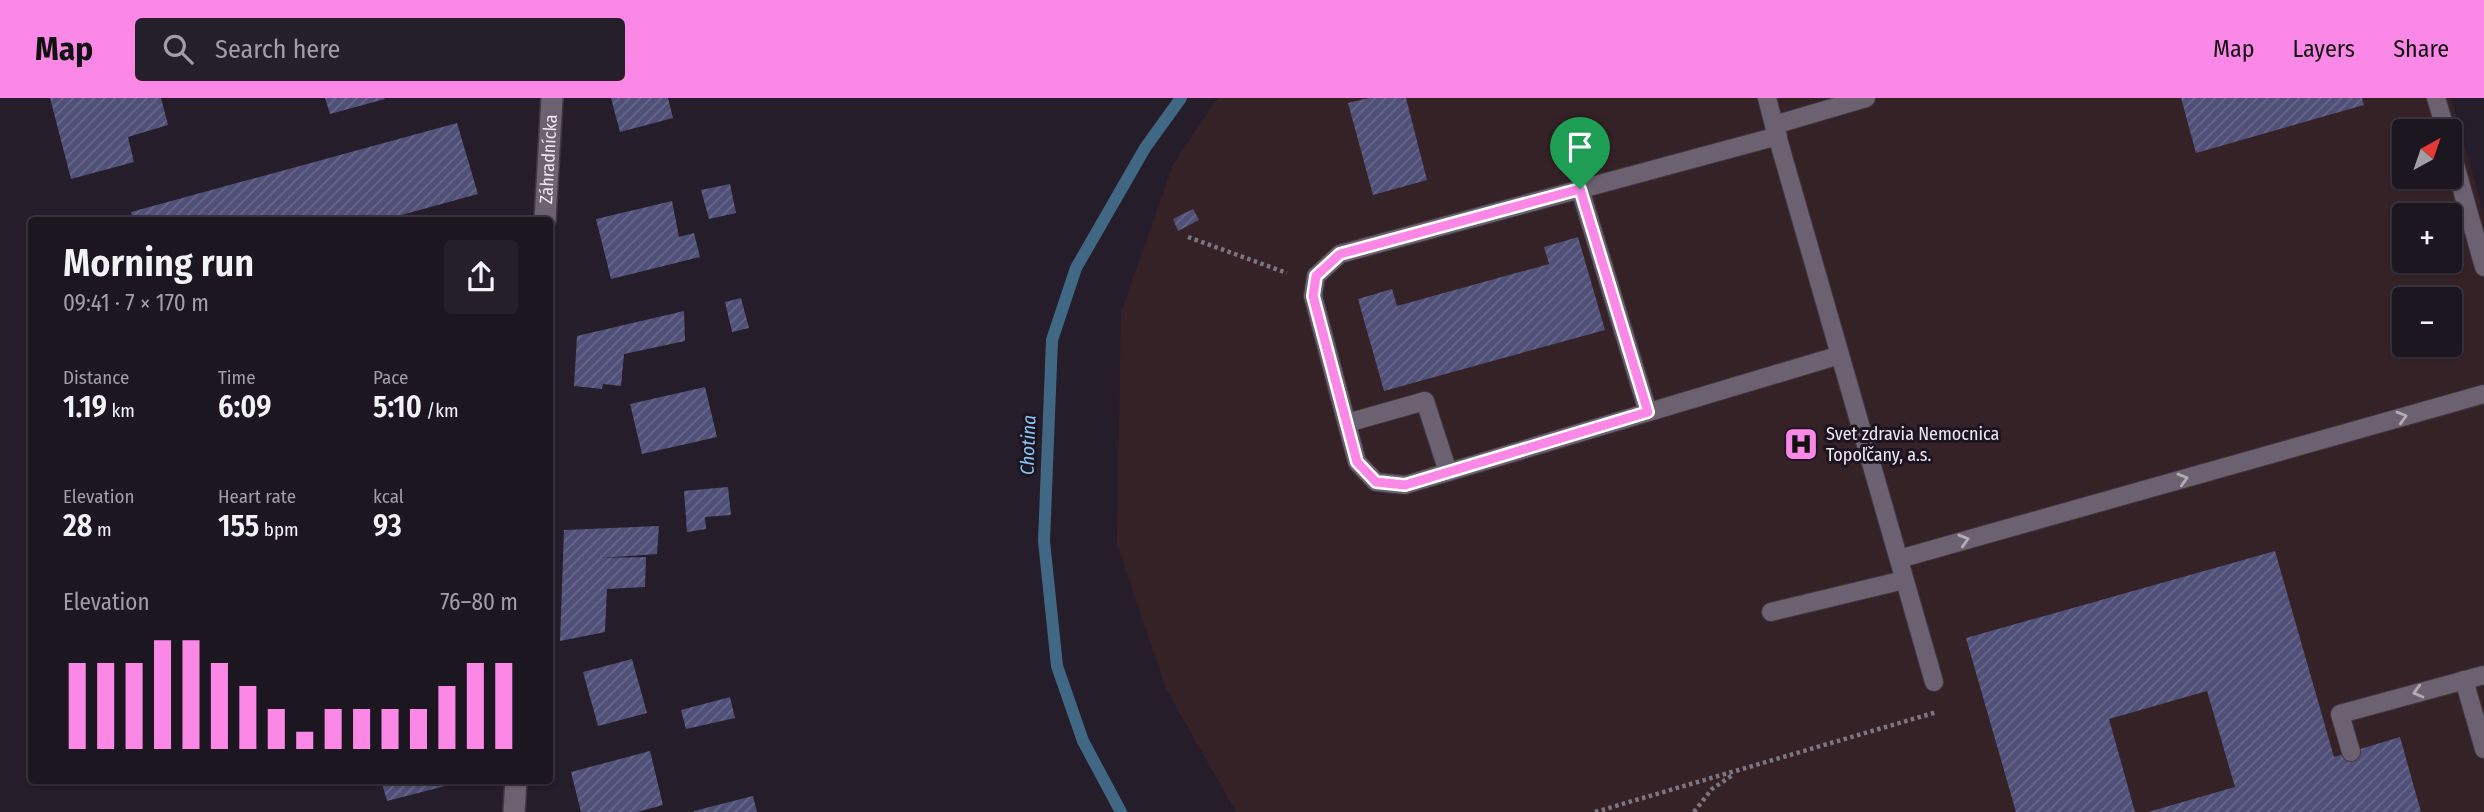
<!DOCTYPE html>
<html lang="en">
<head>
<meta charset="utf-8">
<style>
	body { margin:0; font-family:"Fira Sans Condensed",sans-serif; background:#251f29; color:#f1f3f6; height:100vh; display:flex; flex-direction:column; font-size:26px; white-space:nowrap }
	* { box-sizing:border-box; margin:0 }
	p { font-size:23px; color:#a09fa5 }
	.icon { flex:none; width:38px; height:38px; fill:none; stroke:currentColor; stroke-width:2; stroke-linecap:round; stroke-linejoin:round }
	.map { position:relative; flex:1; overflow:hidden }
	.panel { position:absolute; left:28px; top:119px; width:525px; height:567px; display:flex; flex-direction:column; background:#1c1620; border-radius:7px; box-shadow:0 2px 5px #0004,0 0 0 2px #3a353e }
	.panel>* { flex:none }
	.needle { width:46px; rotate:40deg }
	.fabs { position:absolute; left:2392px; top:21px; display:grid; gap:14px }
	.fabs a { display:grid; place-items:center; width:70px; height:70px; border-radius:7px; background:#1c1620; box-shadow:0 2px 5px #0004,0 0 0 2px #3a353e; font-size:35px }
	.pin { position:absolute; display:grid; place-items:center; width:60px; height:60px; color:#fff; margin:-72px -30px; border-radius:50% 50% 50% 0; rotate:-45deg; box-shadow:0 0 7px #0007 }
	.pin .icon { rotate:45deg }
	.round { display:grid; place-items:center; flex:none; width:74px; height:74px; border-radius:7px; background:#251f29 }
	.summary { display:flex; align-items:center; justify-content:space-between; height:119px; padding:0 35px }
	h1 { font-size:38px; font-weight:600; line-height:52px }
	.metrics { display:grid; grid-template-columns:repeat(3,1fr); gap:10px; height:119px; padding:7px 35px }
	.metrics div { display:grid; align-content:center }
	.metrics b { font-size:30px; font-weight:600 }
	.metrics small { font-size:19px; font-weight:400 }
	.metrics p { font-size:19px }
	.chart { height:196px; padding:14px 35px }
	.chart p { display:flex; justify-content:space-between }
	.chart svg { width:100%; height:126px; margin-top:7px; stroke:#fb87e6; stroke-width:6 }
	header { display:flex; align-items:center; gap:42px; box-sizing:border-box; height:98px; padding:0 35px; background:#fb87e6; color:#111 }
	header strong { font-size:33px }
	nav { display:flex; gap:38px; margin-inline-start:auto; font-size:24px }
	.search { width:490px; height:63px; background:#251f29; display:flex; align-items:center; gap:18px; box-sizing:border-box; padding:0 24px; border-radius:7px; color:#a09fa5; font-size:26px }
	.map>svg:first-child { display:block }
</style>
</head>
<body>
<header>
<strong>Map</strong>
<div class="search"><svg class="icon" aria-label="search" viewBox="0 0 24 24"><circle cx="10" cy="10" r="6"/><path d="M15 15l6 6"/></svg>Search here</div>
<nav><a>Map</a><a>Layers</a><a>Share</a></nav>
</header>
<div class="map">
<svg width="2484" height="714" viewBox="0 0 2484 714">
	<defs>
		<pattern id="building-hatch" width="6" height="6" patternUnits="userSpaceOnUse" patternTransform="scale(1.75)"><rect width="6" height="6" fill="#4f4f77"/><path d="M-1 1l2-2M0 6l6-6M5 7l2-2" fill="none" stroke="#69688b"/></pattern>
	</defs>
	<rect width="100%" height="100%" fill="#261d2a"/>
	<path fill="#352227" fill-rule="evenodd" d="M 1218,0 L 2451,0 L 2484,116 L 2484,714 L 1236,714 L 1166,591 L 1117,446 L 1121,215 L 1173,67 ZM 2404,33 L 2450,33 L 2450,79 L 2404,79 ZM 2404,117 L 2450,117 L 2450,163 L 2404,163 ZM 2404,201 L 2450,201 L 2450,247 L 2404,247 Z"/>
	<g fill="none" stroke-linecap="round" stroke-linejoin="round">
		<path stroke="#406784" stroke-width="12" d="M 1121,714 L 1083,643 L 1057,568 L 1044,443 L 1052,242 L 1076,170 L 1145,50 L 1181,0"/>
	</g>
	<g fill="url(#building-hatch)">
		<path d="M 50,0 L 161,0 L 168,27 L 128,39 L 134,64 L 71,81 Z"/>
		<path d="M 325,0 L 384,0 L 385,1 L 330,16 Z"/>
		<path d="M 611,0 L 668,0 L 673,20 L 620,34 Z"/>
		<path d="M 1369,0 L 1406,0 L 1427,82 L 1373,97 L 1348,5 Z"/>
		<path d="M 2181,0 L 2362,0 L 2364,7 L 2196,55 Z"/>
		<path d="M 457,25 L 478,96 L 383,122 L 133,122 L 131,114 Z"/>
		<path d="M 730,86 L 736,115 L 709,121 L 701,92 Z"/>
		<path d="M 672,103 L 679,139 L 694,135 L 700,159 L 611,181 L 596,121 Z"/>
		<path d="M 1193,111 L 1199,122 L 1178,133 L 1173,121 Z"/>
		<path d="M 1578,139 L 1605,232 L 1384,293 L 1358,201 L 1392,191 L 1397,208 L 1549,166 L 1544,149 Z"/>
		<path d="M 741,200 L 749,230 L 732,234 L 725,204 Z"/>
		<path d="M 684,213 L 685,243 L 624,256 L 621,288 L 603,286 L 602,291 L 574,288 L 577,238 Z"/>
		<path d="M 705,289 L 717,339 L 642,356 L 630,306 Z"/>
		<path d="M 728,389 L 731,417 L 705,419 L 706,431 L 687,434 L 684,393 Z"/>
		<path d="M 659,428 L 657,456 L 601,460 L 646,459 L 645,489 L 607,491 L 605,534 L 560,543 L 564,432 Z"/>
		<path d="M 2275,453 L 2334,659 L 2400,639 L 2421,714 L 2148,714 L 2235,689 L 2207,593 L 2109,621 L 2135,714 L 2016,714 L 1966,540 Z"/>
		<path d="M 632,561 L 647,615 L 598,628 L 583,574 Z"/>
		<path d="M 730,599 L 735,620 L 686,631 L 681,612 Z"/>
		<path d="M 650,653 L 663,707 L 637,714 L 581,714 L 571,674 Z"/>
		<path d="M 381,682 L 448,682 L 449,687 L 387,703 Z"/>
		<path d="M 753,698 L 757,714 L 694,714 L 694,713 Z"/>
	</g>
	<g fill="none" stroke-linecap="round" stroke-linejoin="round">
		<g stroke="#403843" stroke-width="20">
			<g id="lane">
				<path d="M 1767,0 L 1774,27"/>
				<path d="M 1866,0 L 1774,27 L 1934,584"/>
				<path d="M 2436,0 L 2446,33"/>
				<path d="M 1778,38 L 1340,156 L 1316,178 L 1313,198 L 1357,364 L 1376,384 L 1405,387 L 1840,257"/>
				<path d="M 2450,49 L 2484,169"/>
				<path d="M 1580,91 L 1648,314"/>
				<path d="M 1347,325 L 1425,303 L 1448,374"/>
				<path d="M 1899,461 L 2484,296"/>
				<path d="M 1771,514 L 1904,482"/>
				<path d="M 2464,582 L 2484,651"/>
				<path d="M 2351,654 L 2340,616 L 2484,577"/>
			</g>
		</g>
		<g stroke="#403843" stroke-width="24">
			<g id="street">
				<path id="s1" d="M 545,122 L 552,0"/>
				<path d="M 514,714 L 516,682"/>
			</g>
		</g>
		<g stroke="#7d7580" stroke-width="4.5" stroke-dasharray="3.5 3.5" stroke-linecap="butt">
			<path d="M 1188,139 L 1287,175"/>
			<path d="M 1595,714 L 1937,614"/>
			<path d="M 1694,714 L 1712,691 L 1734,676"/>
		</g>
		<use href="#lane" stroke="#6c6171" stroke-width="18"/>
		<use href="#street" stroke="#6c6171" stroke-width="21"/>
	</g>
	<defs><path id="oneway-chevron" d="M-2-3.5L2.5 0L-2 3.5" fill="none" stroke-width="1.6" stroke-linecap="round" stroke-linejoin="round" transform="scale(1.75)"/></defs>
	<g stroke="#b4abb7">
		<use href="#oneway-chevron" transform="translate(2402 319) rotate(-16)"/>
		<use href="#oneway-chevron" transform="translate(2183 381) rotate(-16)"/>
		<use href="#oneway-chevron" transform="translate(1964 442) rotate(-16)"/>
		<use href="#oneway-chevron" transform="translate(2418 594) rotate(165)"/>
	</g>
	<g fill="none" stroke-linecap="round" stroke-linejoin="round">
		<g stroke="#fff" stroke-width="14">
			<path id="route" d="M 1580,91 L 1648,314 L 1405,387 L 1376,384 L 1357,364 L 1313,198 L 1316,178 L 1340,156 Z"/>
		</g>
		<use href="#route" stroke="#fb87e6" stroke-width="9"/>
	</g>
	<defs>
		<g id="hospital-square" transform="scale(1.75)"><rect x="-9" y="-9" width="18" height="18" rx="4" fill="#fb87e6" stroke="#1c1420"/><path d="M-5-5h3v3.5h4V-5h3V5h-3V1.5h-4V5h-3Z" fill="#111"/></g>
	</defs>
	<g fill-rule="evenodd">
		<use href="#hospital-square" x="1801" y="346"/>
	</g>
	<g text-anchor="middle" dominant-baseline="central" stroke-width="6" stroke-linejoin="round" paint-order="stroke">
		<g font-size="18" fill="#eee8f1" stroke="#1c1420">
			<text stroke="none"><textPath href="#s1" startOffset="61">Záhradnícka</textPath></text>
		</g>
		<g font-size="18" fill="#eee8f1" stroke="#1c1420" text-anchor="start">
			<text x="1826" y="336">Svet zdravia Nemocnica<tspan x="1826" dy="21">Topoľčany, a.s.</tspan></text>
		</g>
		<g font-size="19" font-style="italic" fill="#87c6f6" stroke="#1c1420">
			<text transform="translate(1028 347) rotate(-88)">Chotina</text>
		</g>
	</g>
</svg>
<div class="fabs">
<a><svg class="needle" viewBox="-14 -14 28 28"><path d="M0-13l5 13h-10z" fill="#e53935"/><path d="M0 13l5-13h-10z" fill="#a09fa5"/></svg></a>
<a>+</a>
<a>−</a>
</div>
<div class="pin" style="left:1580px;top:91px;background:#1e9e55"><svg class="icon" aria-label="arrive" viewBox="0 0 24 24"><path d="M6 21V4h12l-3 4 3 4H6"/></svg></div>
<section class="panel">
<div class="summary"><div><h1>Morning run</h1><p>09:41 · 7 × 170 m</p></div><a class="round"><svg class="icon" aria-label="share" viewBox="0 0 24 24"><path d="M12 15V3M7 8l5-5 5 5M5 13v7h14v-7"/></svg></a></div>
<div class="metrics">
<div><p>Distance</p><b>1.19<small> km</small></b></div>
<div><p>Time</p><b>6:09</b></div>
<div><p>Pace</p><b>5:10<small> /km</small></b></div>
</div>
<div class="metrics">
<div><p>Elevation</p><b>28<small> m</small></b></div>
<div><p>Heart rate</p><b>155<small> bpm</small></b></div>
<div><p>kcal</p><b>93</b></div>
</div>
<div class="chart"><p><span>Elevation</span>76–80 m</p>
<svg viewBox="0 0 160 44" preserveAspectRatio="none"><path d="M5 44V14M15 44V14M25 44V14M35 44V6M45 44V6M55 44V14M65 44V22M75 44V30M85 44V38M95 44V30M105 44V30M115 44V30M125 44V30M135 44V22M145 44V14M155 44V14"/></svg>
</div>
</section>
</div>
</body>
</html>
